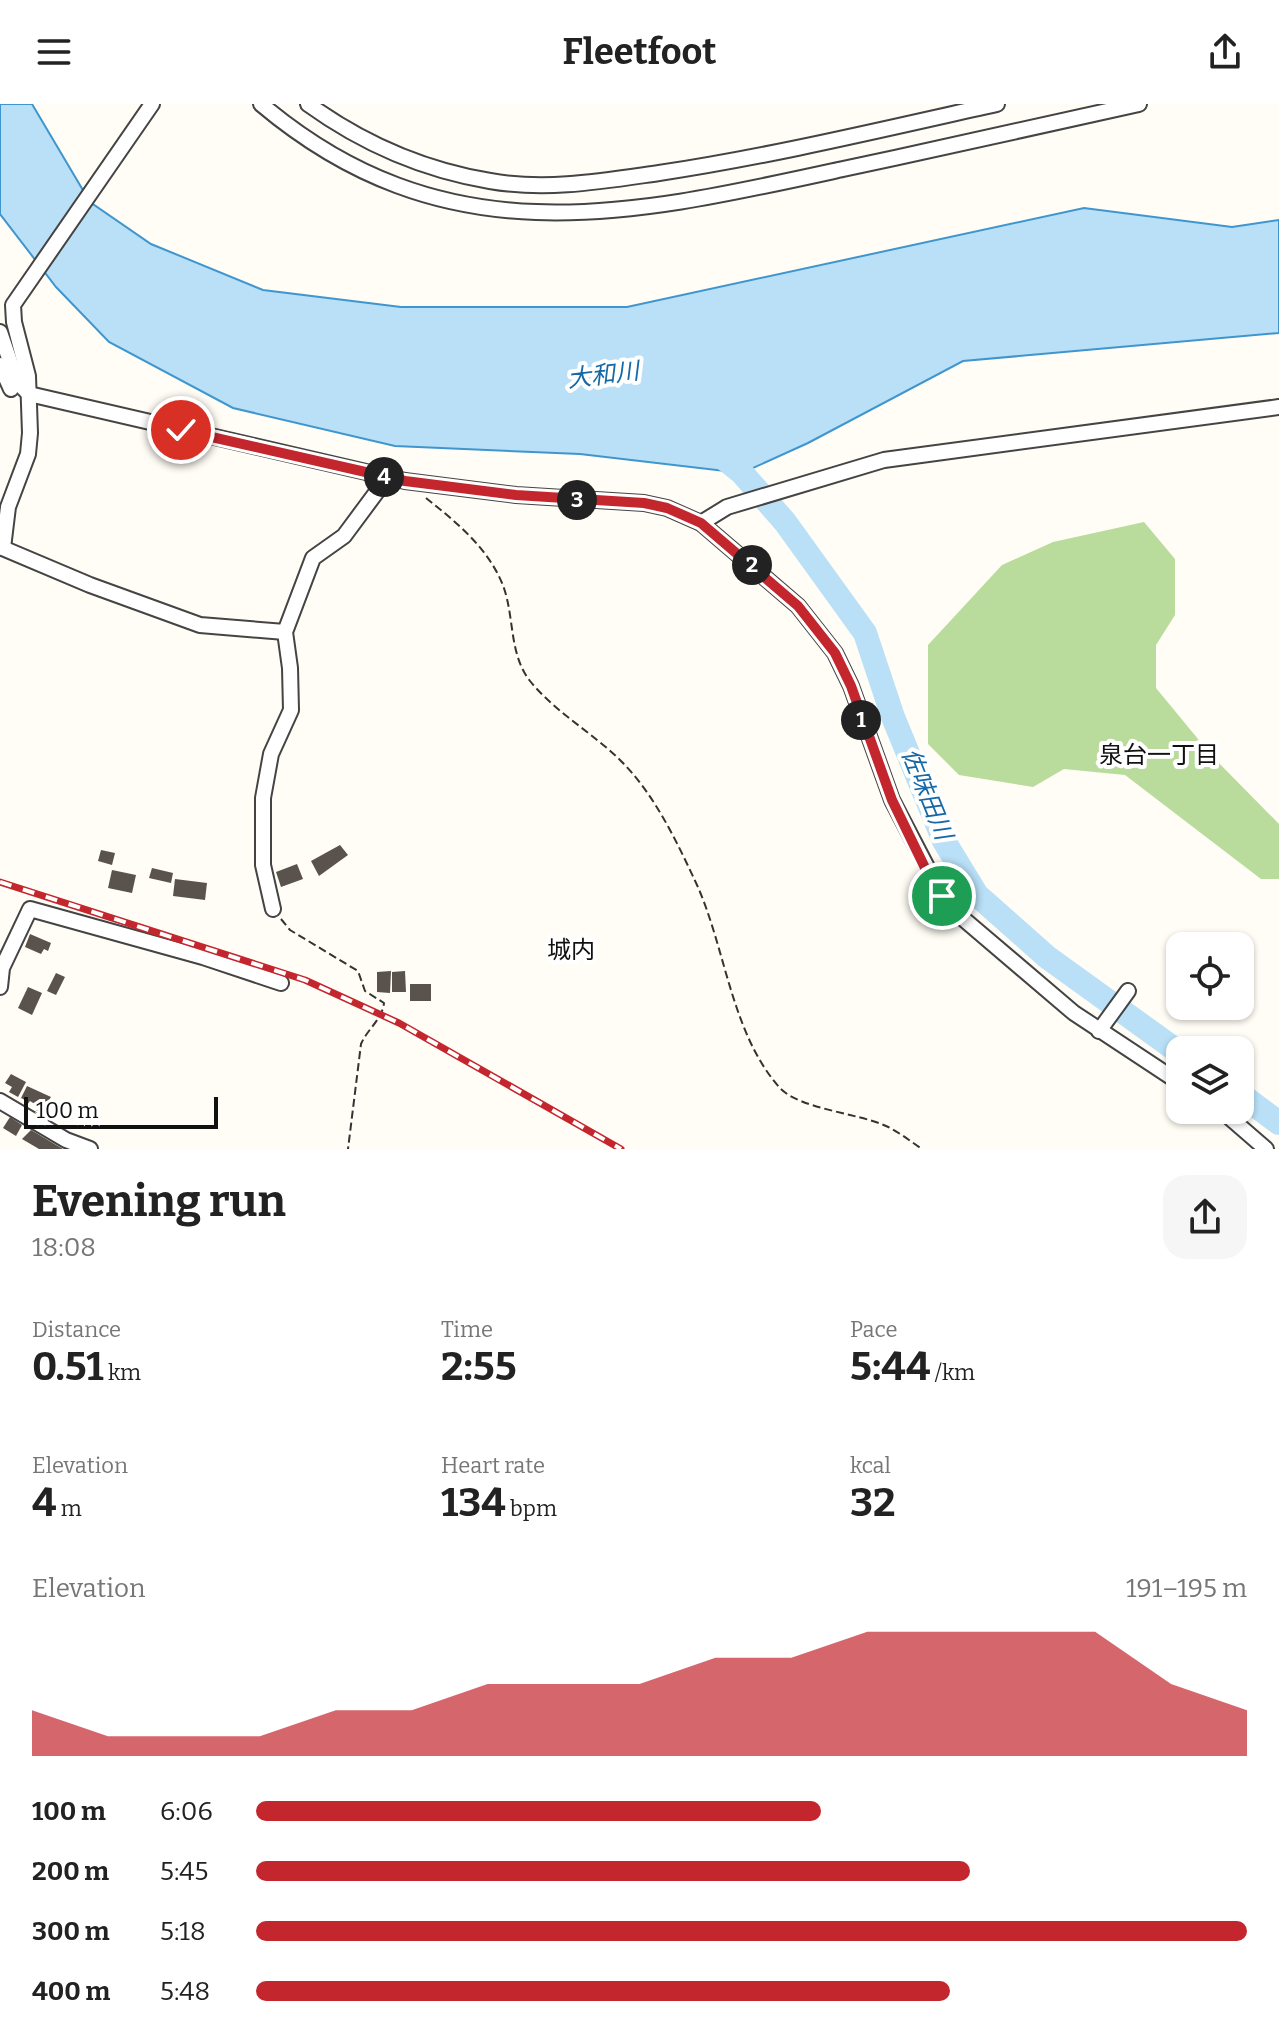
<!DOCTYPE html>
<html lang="en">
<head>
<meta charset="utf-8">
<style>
	body { margin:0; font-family:Bitter,"Noto Sans JP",serif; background:#f6f6f6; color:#222; height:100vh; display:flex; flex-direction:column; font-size:30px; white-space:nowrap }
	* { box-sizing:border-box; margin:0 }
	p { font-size:26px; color:#767676 }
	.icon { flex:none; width:44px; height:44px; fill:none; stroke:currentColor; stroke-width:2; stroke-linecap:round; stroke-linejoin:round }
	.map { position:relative; height:1045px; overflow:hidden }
	.details { display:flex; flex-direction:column; background:#fff; flex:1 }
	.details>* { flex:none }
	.tools { position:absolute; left:1166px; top:828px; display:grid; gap:16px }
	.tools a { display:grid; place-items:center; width:88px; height:88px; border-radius:16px; background:#fff; box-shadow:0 2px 6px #0004; font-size:40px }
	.scale { position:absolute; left:24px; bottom:20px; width:194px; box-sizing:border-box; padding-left:8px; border:4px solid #111; border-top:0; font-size:22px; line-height:28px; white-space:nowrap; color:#111; -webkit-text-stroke:6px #fff; paint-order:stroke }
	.pin { position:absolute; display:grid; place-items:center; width:68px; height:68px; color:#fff; margin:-34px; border:4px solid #fff; border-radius:50%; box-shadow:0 2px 8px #0007 }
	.km { position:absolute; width:40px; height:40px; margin:-20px; border-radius:50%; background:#222; color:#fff; font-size:22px; line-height:40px; text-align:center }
	.round { display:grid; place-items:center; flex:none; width:84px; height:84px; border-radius:24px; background:#f6f6f6 }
	.summary { display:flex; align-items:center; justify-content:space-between; height:136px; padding:0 32px }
	h1 { font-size:44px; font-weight:700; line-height:60px }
	.metrics { display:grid; grid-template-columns:repeat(3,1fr); gap:12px; height:136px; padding:8px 32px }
	.metrics div { display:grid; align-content:center }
	.metrics b { font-size:40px; font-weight:700 }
	.metrics small { font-size:22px; font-weight:400 }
	.metrics p { font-size:22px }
	.chart { height:224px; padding:16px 32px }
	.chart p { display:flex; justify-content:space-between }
	.chart svg { width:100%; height:144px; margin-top:8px; fill:#c4262e; opacity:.7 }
	ul { padding:0 32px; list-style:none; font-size:26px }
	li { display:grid; grid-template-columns:128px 96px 1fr; align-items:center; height:60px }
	li i { height:20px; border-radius:10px; background:#c4262e }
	header { display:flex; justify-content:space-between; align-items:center; height:104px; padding:0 32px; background:#fff; font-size:36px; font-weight:700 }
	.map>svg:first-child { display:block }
</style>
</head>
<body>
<header><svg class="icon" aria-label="menu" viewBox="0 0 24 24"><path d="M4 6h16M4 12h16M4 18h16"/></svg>Fleetfoot<svg class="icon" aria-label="share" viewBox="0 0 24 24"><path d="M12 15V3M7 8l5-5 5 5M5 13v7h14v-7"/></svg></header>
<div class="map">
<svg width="1279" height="1045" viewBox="0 0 1279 1045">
	<rect width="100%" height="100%" fill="#fffdf5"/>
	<path fill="#b9dc9c" d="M 1144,418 L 1175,455 L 1175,511 L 1156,541 L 1156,584 L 1212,652 L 1279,720 L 1279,775 L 1261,775 L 1125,671 L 1064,665 L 1033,683 L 959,671 L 928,640 L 928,541 L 1002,461 L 1053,438 Z"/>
	<path fill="#b9e0f7" stroke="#3f96cf" stroke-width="2" d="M 0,0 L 32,0 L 90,98 L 151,140 L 263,186 L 401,203 L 627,203 L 1084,104 L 1232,123 L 1279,116 L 1279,229 L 963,257 L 808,339 L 742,369 L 580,350 L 395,342 L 233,304 L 109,238 L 56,183 L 0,110 Z"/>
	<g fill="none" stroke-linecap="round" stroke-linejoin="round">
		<g stroke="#b9e0f7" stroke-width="24">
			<path d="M 717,349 L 742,369 L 785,418 L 865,529 L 893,613 L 944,737 L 977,791 L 1047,853 L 1180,949"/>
			<path d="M 1240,990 L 1279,1019"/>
		</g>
	</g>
	<g fill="#5a524d">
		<path d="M 340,741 L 348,751 L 319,772 L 311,757 Z"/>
		<path d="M 101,746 L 115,749 L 112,761 L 98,757 Z"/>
		<path d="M 297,760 L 303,775 L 281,783 L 276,768 Z"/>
		<path d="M 152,764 L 173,769 L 171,779 L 149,774 Z"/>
		<path d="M 112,766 L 136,771 L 132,789 L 108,784 Z"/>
		<path d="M 175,775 L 207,779 L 205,796 L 173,792 Z"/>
		<path d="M 30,830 L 51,839 L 48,847 L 44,845 L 41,850 L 25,843 Z"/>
		<path d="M 391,867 L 390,889 L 377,888 L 377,868 Z"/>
		<path d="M 405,867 L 406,888 L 392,888 L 392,868 Z"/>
		<path d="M 56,869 L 65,873 L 56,891 L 47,887 Z"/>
		<rect x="410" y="880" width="21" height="17"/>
		<path d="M 28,883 L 42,889 L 32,911 L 18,904 Z"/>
		<path d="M 11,970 L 26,978 L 18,993 L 9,988 L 12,983 L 5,979 Z"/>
		<path d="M 27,982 L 51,993 L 49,996 L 52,997 L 45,1011 L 36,1006 L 38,1002 L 30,997 L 27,1001 L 24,999 L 25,996 L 21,994 Z"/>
		<path d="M 10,1013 L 22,1021 L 16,1032 L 3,1024 Z"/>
		<path d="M 31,1026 L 63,1045 L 39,1045 L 22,1035 Z"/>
	</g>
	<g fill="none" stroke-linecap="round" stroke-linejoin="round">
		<g stroke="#444" stroke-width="18">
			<g id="minor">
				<path d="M 261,0 C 445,155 628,112 843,65 C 942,44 1041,22 1139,0"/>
				<path d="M 308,0 C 362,39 424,66 490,77 C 547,87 603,77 659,69 C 772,52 884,25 997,0"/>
				<path d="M 0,228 L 17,278 L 29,290 L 405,377 L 516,391 L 644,399 L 667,404 L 701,419"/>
				<path d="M 0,261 L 11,285"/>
				<path d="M 0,443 L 90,481 L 200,521 L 285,528"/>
				<path d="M 3,444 L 8,403 L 28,350 L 30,329 L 28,272 L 14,218 L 13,201 L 152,0"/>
				<path d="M 273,805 L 263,761 L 263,694 L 271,650 L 291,606 L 290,564 L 285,528 L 313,454 L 344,432 L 387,374"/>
				<path d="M 0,883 L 2,864 L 30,805 L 203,853 L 281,879"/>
				<path d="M 1099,927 L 1128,887"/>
				<path d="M 1180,979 L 1074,909 L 960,812 L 942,792 L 892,696 L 851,582 L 835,549 L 798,502 L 701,419 L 727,403 L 884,356 L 1279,303"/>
				<path d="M 0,997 L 66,1036 L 90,1045"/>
				<path d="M 1221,1006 L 1266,1045"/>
			</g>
		</g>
		<g stroke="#333" stroke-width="2" stroke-dasharray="8 4" stroke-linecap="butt">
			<path d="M 426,394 C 455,417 487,443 502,479 C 515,510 508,549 530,577 C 556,609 593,629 621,657 C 655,691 677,738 697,781 C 726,846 731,928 779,983 C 798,1005 858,1009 886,1022 C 899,1028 910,1037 922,1045"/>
			<path d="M 281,815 L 290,826 L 358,867 L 365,887 L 384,899 C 382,916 368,924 361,940 L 348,1045"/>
		</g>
		<use href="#minor" stroke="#fff" stroke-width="14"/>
		<g stroke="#c4262e" stroke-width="7">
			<path id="rail" d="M 0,778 L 305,876 L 399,919 L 621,1045"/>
		</g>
		<use href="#rail" stroke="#fff" stroke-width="4" stroke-dasharray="12" stroke-linecap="butt"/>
	</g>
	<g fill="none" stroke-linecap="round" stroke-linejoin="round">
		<g stroke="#fff" stroke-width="16">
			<path id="route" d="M 181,326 L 405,377 L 516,391 L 644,399 L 667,404 L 701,419 L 798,502 L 835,549 L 851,582 L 892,696 L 929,772 L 942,792"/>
		</g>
		<use href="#route" stroke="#c4262e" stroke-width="10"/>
	</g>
	<g text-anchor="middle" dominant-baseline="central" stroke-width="8" stroke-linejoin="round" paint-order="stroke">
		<g font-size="24" font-style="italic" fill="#1768a6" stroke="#fff">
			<text transform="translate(603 271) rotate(-7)">大和川</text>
			<text transform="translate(927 690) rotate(68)">佐味田川</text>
		</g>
		<g font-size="24" fill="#111" stroke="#fff">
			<text x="1159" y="651">泉台一丁目</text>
			<text x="571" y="846">城内</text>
		</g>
	</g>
</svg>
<div class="tools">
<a><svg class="icon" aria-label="locate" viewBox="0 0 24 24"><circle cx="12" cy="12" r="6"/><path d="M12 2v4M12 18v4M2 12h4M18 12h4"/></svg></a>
<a><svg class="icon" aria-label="layers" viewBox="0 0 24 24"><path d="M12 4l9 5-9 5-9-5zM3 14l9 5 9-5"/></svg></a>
</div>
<div class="scale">100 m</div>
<div class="pin" style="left:942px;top:792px;background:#1e9e55"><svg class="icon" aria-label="arrive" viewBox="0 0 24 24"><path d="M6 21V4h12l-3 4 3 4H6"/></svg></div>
<div class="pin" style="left:181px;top:326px;background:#d93025"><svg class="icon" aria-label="check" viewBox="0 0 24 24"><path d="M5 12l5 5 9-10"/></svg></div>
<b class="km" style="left:861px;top:616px">1</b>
<b class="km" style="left:752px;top:461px">2</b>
<b class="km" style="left:577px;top:396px">3</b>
<b class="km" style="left:384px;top:373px">4</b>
</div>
<section class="details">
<div class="summary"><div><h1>Evening run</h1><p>18:08</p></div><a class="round"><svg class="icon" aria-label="share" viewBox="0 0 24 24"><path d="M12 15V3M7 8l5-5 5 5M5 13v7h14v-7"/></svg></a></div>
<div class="metrics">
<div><p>Distance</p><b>0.51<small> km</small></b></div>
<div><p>Time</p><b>2:55</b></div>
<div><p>Pace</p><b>5:44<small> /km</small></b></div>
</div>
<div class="metrics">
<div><p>Elevation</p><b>4<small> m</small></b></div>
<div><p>Heart rate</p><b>134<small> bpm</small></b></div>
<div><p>kcal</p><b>32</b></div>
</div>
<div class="chart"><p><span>Elevation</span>191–195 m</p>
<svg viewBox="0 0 160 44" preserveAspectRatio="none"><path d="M0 44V30L10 38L20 38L30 38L40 30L50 30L60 22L70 22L80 22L90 14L100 14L110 6L120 6L130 6L140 6L150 22L160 30V44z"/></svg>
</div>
<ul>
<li><b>100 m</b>6:06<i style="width:57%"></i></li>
<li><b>200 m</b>5:45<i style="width:72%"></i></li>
<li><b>300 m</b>5:18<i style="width:100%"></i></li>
<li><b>400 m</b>5:48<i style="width:70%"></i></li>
</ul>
</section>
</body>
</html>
